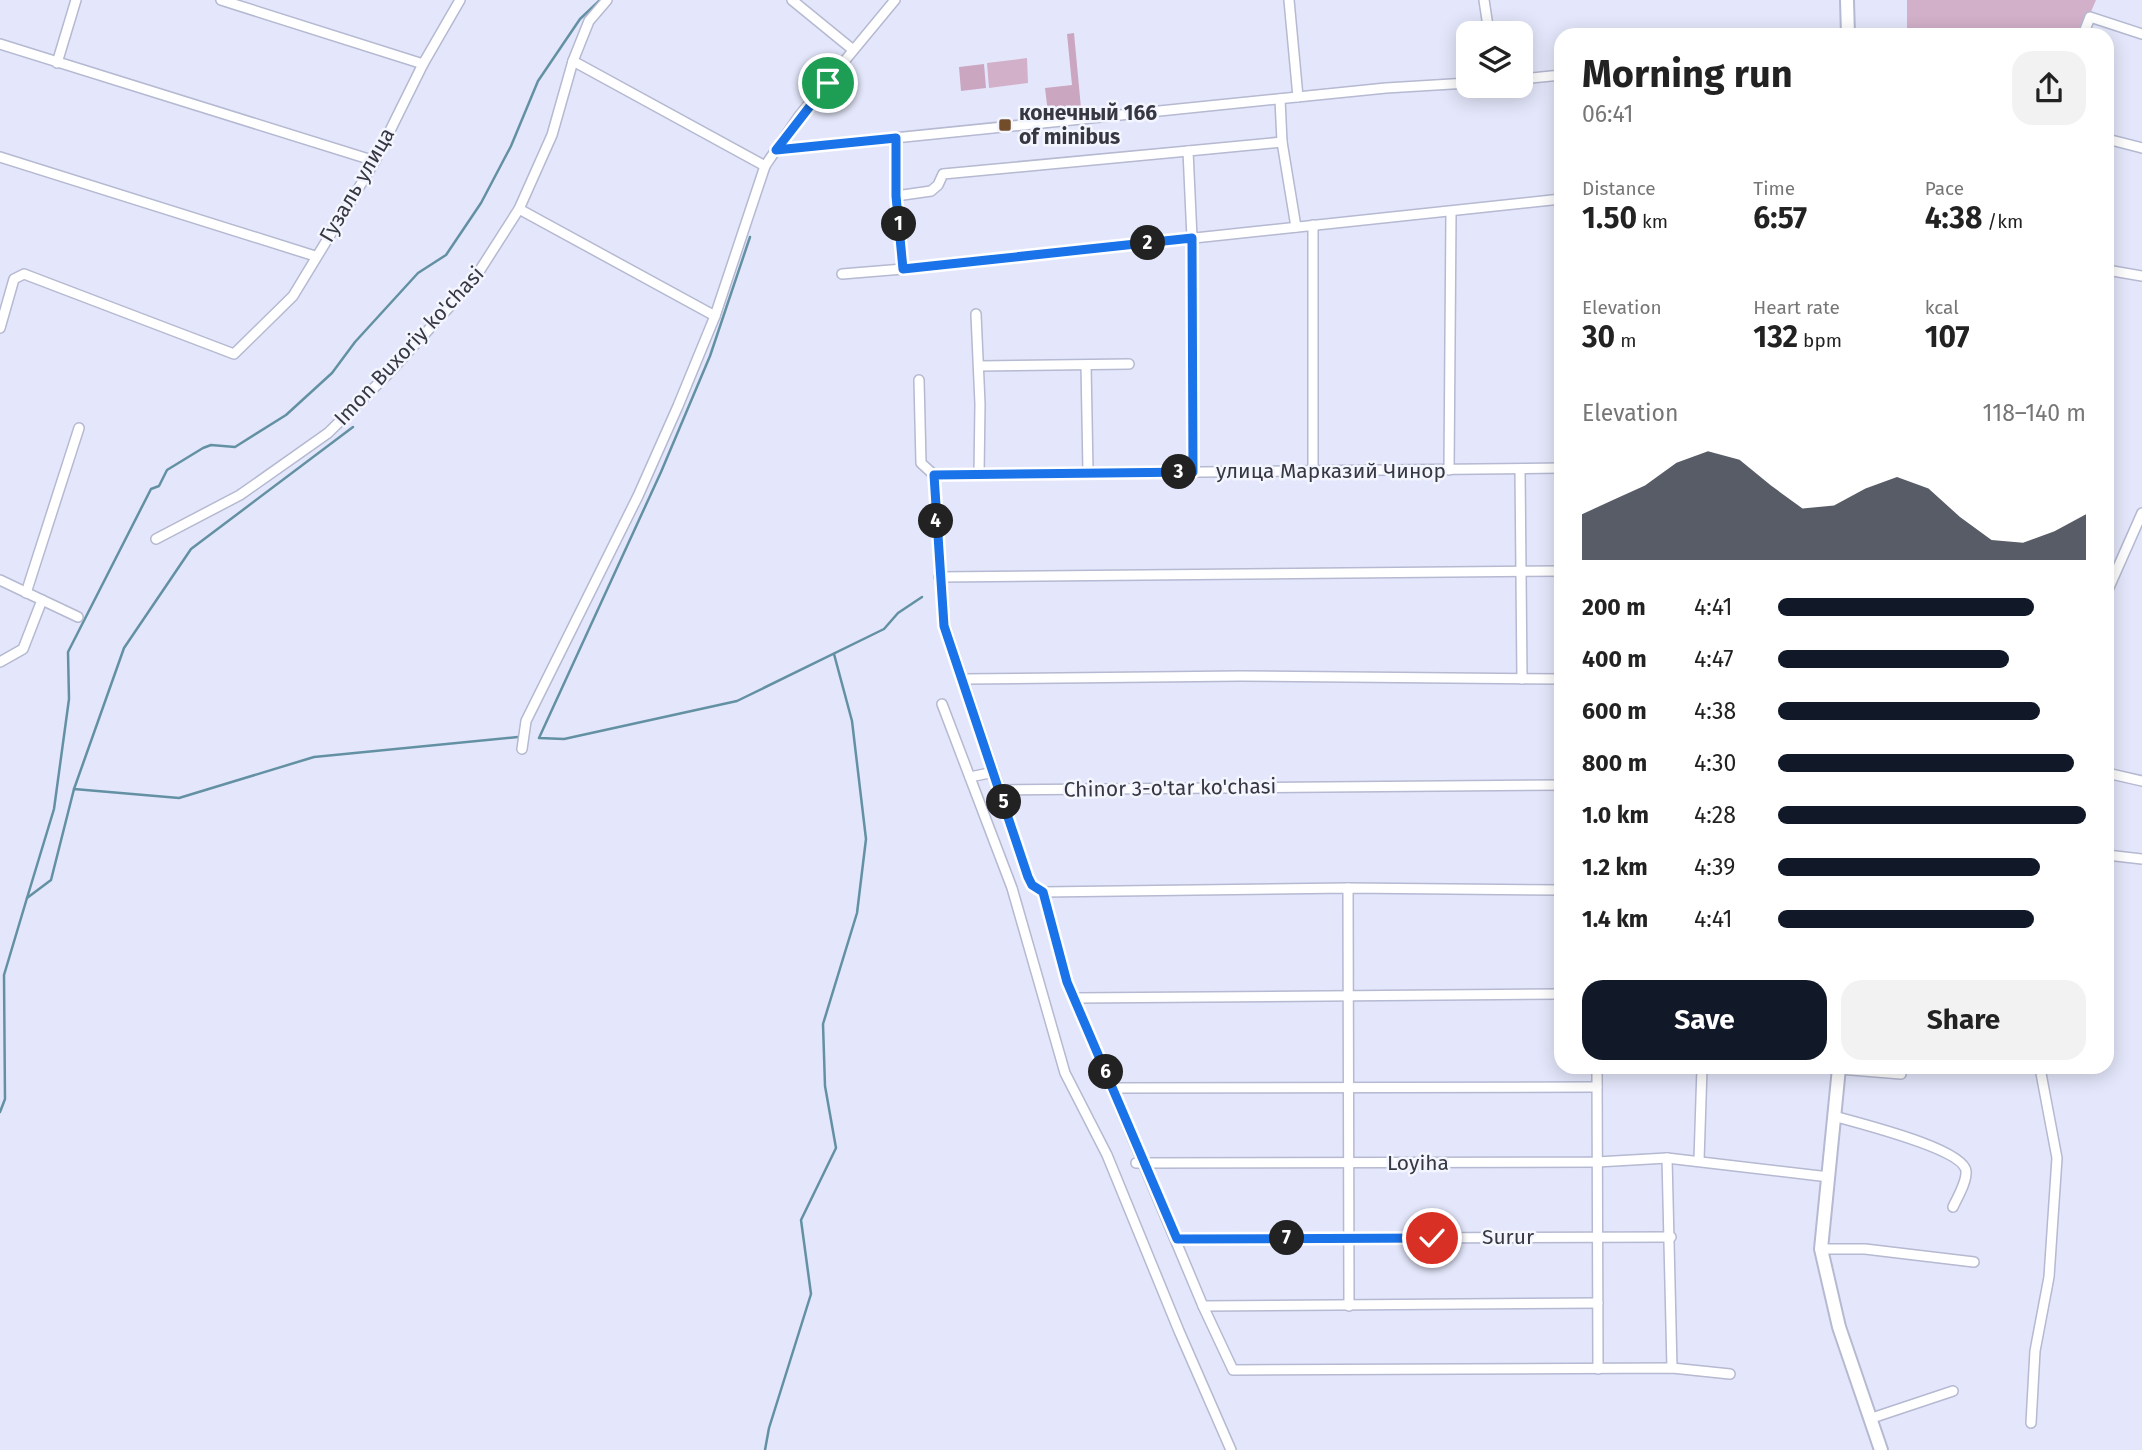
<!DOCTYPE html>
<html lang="en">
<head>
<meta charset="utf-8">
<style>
	body { margin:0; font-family:"Fira Sans",sans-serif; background:#f2f2f2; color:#222; height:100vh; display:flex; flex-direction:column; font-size:26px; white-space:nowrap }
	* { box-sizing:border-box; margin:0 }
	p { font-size:23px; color:#767676 }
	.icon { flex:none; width:38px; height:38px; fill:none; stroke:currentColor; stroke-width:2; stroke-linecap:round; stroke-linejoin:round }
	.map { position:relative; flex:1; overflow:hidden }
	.drawer { position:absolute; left:1554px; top:28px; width:560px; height:1046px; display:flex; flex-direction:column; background:#fff; border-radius:21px; box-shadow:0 4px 18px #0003 }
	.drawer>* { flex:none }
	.fabs { position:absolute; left:1456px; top:21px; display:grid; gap:14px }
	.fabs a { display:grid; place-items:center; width:77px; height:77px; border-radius:14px; background:#fff; box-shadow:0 4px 18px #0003; font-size:35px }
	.pin { position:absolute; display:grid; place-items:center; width:60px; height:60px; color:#fff; margin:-30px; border:4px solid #fff; border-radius:50%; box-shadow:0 2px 7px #0007 }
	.km { position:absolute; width:35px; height:35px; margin:-18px; border-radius:50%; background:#222; color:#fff; font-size:19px; line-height:35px; text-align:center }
	.round { display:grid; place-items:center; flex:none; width:74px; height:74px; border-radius:21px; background:#f2f2f2 }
	.headline { display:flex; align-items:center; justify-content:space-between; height:119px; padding:0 28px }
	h1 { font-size:38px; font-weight:700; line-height:52px }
	.figures { display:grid; grid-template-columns:repeat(3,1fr); gap:10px; height:119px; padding:7px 28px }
	.figures div { display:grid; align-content:center }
	.figures b { font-size:30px; font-weight:700 }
	.figures small { font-size:19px; font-weight:400 }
	.figures p { font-size:19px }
	.chart { height:196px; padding:14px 28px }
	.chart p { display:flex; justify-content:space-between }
	.chart svg { width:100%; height:126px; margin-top:7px; fill:#111827; opacity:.7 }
	.action { display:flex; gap:14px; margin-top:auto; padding:14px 28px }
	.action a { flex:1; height:80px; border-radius:21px; background:#111827; color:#fff; font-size:28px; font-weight:700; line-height:80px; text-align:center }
	.action a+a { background:#f2f2f2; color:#222 }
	ul { padding:0 28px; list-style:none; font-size:23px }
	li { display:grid; grid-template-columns:112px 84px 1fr; align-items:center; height:52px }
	li i { height:18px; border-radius:9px; background:#111827 }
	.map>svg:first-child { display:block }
</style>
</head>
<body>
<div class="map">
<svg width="2142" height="1450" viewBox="0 0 2142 1450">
	<rect width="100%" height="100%" fill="#e4e7fb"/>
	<g fill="#d2b0c9">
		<path d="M 1907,0 L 2096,0 L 2081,35 L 1870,35 L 1907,32 Z"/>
		<path d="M 1027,58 L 1028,83 L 989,88 L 987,63 Z"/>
	</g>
	<g fill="#cba6c1">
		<path d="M 1074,33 L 1081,108 L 1048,113 L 1045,88 L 1072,85 L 1067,34 Z"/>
		<path d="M 984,64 L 986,88 L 961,91 L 959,67 Z"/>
	</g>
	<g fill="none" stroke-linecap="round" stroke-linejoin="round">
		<g stroke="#6391a3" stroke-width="2.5">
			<path d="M 750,237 L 710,356 L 661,472 L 539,738 L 564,739 L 737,701 L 884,629 L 898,613 L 922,597"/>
			<path d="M 74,789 L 124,648 L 191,549 L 353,427"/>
			<path d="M 27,898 L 54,809 L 69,699 L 68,652 L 151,489 L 159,486 L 167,470 L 203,448 L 211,445 L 235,447 L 286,415 L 332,373 L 355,342 L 418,273 L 446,255 L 481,203 L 511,146 L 538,81 L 580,19 L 600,0"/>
			<path d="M 0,1112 L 5,1099 L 4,975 L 27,898 L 51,880 L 74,789 L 179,798 L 314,757 L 518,737"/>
			<path d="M 765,1450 L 769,1428 L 811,1294 L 801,1220 L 836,1148 L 825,1086 L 823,1024 L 857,913 L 866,839 L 852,721 L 834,654"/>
		</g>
		<g stroke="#b5b9d1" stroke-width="12">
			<g id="minor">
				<path d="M 221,0 L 423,64"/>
				<path d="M 792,0 L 852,49"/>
				<path d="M 1289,0 L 1298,97"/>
				<path d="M 1484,0 L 1489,33"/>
				<path d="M 2083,35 L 2090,17 L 2142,34"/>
				<path d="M 0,44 L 375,161"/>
				<path d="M 573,61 L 765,166"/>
				<path d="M 57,63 L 76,0"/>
				<path d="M 1521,79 L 1561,75"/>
				<path d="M 1280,99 L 1282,142 L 1296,227"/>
				<path d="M 896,138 L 896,196 L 903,269 L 1561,199"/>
				<path d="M 2107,139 L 2142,148"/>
				<path d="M 776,150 L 1386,88 L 1468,83"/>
				<path d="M 0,157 L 315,256"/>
				<path d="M 896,196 L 931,191 L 938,185 L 943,174 L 1188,151"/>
				<path d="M 519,209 L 715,316"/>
				<path d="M 1313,225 L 1313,469"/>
				<path d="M 2107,270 L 2142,276"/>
				<path d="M 842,274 L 903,269"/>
				<path d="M 976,314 L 980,404 L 979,473"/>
				<path d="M 0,328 L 14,279 L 24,274 L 234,354 L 293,296 L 375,161 L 423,64 L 460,0"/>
				<path d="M 1086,365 L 1088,471"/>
				<path d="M 979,366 L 1129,364"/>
				<path d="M 919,380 L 921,463 L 934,475 L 945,626 L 1000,790 L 1561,785"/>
				<path d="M 1520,469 L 1522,679"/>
				<path d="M 1449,470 L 1451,213"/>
				<path d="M 1193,472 L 1192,238 L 1188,151 L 1282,142"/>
				<path d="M 934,475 L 1561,468"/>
				<path d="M 156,539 L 240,495 L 328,433 L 389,373 L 473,281 L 519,209 L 552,135 L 573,61 L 589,21 L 607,0"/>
				<path d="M 939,577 L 1561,571"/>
				<path d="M 0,580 L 42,600 L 23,649 L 0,662"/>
				<path d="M 2107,592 L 2142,513"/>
				<path d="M 26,593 L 79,428"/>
				<path d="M 42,600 L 78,617"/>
				<path d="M 964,679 L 1241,676 L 1561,679"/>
				<path d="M 942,704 L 1012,888 L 1065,1073 L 1107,1155 L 1179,1331 L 1231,1450"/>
				<path d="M 522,749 L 526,721 L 638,496 L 678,406 L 715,316 L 765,166 L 799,116 L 895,0"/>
				<path d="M 2107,773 L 2142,781"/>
				<path d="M 970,777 L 994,772"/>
				<path d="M 1000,790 L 1028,877 L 1032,885 L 1043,892 L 1348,888 L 1561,890"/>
				<path d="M 2107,855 L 2142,859"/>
				<path d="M 1348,888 L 1349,1306"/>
				<path d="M 1043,892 L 1067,982 L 1203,1306 L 1233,1370 L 1672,1368 L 1730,1374"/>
				<path d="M 1076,998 L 1561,994"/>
				<path d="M 1597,1068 L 1598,1369"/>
				<path d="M 1839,1069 L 1901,1074"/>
				<path d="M 1112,1088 L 1597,1087"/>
				<path d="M 1834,1116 C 1857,1123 1963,1148 1966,1171 C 1967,1182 1957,1198 1953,1207"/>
				<path d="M 1667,1158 L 1672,1368"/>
				<path d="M 1699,1160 L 1702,1068"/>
				<path d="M 1136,1163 L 1597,1162 L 1667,1158 L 1829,1177"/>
				<path d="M 1177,1239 L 1671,1237"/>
				<path d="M 1821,1249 L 1865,1249 L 1974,1262"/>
				<path d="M 1203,1306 L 1598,1303"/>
				<path d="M 1872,1418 L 1953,1391"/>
				<path d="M 2031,1423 L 2035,1351 L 2049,1277 L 2057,1158 L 2040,1068"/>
			</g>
		</g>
		<g stroke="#b5b9d1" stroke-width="16">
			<g id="secondary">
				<path d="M 1847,0 L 1848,35"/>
				<path d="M 1839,1068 L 1821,1249 L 1839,1327 L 1881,1450"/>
			</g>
		</g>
		<use href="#minor" stroke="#fff" stroke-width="9"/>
		<use href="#secondary" stroke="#fff" stroke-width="12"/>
	</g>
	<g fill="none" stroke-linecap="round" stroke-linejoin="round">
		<g stroke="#fff" stroke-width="14">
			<path id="route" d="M 828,83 L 776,150 L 896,138 L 896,196 L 903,269 L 1192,238 L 1193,472 L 934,475 L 944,626 L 1028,877 L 1032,885 L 1043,892 L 1067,982 L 1177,1239 L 1432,1238"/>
		</g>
		<use href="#route" stroke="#1a73e8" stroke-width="9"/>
	</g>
	<rect fill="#734c2a" stroke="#f3f5ff" stroke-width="2.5" x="998" y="118" width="14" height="14" rx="3.5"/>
	<g text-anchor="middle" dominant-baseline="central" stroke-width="5" stroke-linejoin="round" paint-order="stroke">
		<g font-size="21" font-weight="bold" fill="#363741" stroke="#f3f5ff" text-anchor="start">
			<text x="1019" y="113">конечный 166<tspan x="1019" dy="24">of minibus</tspan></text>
		</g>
		<g font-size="21" fill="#363741" stroke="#f3f5ff">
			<text transform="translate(357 185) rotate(-60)">Гузаль улица</text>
			<text transform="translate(409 346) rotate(-47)">Imon Buxoriy ko'chasi</text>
			<text x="1331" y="471">улица Марказий Чинор</text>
			<text transform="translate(1170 788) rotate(-1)">Chinor 3-o'tar ko'chasi</text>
			<text x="1418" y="1163">Loyiha</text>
			<text x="1508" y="1237">Surur</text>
		</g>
	</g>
</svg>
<div class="fabs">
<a><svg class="icon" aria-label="layers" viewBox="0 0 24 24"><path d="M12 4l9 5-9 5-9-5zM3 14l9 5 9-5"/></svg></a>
</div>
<div class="pin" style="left:828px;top:83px;background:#1e9e55"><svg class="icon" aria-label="arrive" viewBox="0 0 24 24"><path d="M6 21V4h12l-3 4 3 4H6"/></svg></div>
<div class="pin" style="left:1432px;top:1238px;background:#d93025"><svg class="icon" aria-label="check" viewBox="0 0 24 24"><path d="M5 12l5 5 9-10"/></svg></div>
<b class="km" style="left:899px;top:224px">1</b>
<b class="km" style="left:1148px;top:243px">2</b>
<b class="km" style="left:1179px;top:472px">3</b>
<b class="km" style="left:936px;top:521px">4</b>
<b class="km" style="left:1004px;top:802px">5</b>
<b class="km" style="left:1106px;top:1072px">6</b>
<b class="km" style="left:1287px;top:1238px">7</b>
<section class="drawer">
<div class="headline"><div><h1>Morning run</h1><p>06:41</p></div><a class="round"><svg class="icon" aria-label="share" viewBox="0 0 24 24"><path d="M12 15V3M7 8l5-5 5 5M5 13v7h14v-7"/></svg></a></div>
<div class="figures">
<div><p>Distance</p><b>1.50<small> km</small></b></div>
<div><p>Time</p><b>6:57</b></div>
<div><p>Pace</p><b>4:38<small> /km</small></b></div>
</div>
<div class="figures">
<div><p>Elevation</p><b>30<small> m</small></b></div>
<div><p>Heart rate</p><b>132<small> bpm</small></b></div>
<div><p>kcal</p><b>107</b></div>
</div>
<div class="chart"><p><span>Elevation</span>118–140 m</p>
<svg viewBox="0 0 160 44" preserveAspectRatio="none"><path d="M0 44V28L10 23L20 18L30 10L40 6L50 9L60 18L70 26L80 25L90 19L100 15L110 19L120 29L130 37L140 38L150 34L160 28V44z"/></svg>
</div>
<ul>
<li><b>200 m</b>4:41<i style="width:83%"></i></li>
<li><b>400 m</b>4:47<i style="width:75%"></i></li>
<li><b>600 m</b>4:38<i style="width:85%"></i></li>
<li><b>800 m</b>4:30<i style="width:96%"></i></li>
<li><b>1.0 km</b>4:28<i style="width:100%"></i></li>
<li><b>1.2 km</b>4:39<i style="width:85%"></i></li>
<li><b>1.4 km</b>4:41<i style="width:83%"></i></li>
</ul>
<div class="action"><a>Save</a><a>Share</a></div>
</section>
</div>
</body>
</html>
